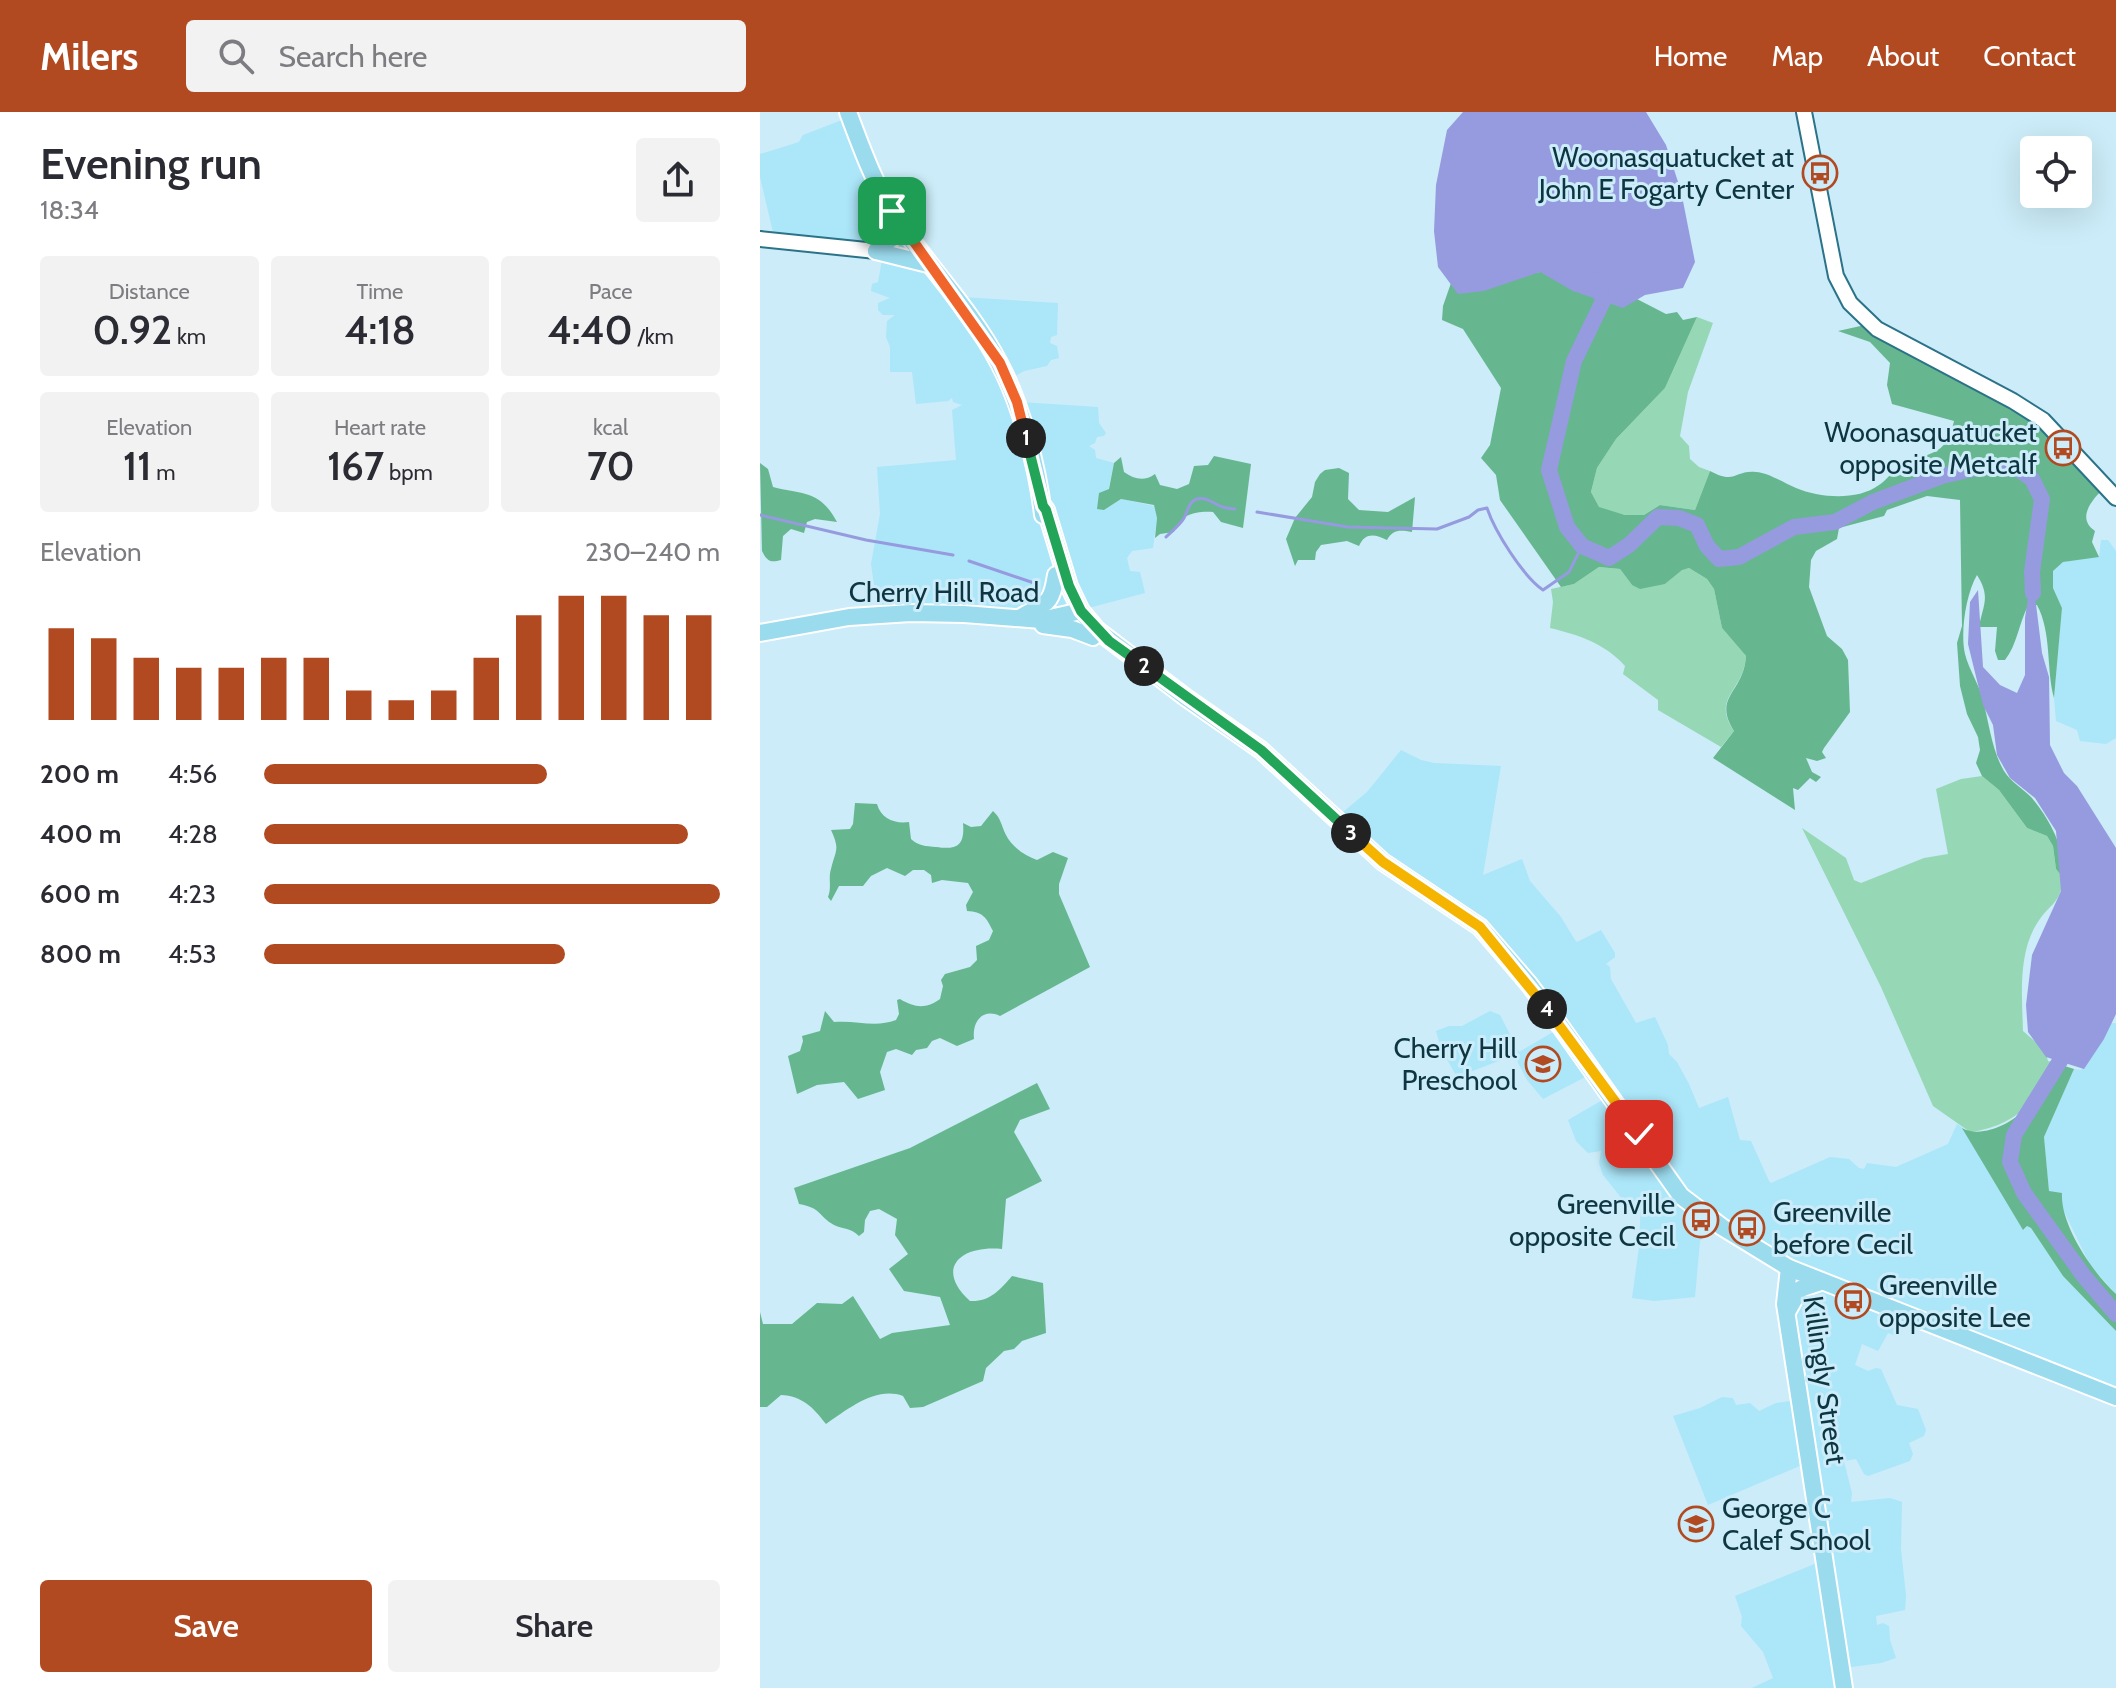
<!DOCTYPE html>
<html lang="en">
<head>
<meta charset="utf-8">
<style>
	body { margin:0; font-family:Cabin,sans-serif; background:#f2f2f3; color:#2b2b33; height:100vh; display:flex; flex-direction:column; font-size:30px; white-space:nowrap }
	* { box-sizing:border-box; margin:0 }
	p { font-size:26px; color:#7c7c81 }
	.icon { flex:none; width:44px; height:44px; fill:none; stroke:currentColor; stroke-width:2; stroke-linecap:round; stroke-linejoin:round }
	.map { position:relative; flex:1; overflow:hidden }
	.side { display:flex; flex-direction:column; background:#fff; width:760px }
	.side>* { flex:none }
	.fabs { position:absolute; left:1260px; top:24px; display:grid; gap:16px }
	.fabs a { display:grid; place-items:center; width:72px; height:72px; border-radius:8px; background:#fff; box-shadow:0 8px 32px #0002; font-size:40px }
	.pin { position:absolute; display:grid; place-items:center; width:68px; height:68px; color:#fff; margin:-34px; border-radius:16px; box-shadow:0 4px 12px #0006 }
	.km { position:absolute; width:40px; height:40px; margin:-20px; border-radius:50%; background:#222; color:#fff; font-size:22px; line-height:40px; text-align:center }
	.round { display:grid; place-items:center; flex:none; width:84px; height:84px; border-radius:8px; background:#f2f2f3 }
	.headline { display:flex; align-items:center; justify-content:space-between; height:136px; padding:0 40px }
	h1 { font-size:44px; font-weight:600; line-height:60px }
	.figures { display:grid; grid-template-columns:repeat(3,1fr); gap:12px; height:136px; padding:8px 40px }
	.figures div { display:grid; align-content:center; border-radius:8px; background:#f2f2f3; text-align:center }
	.figures b { font-size:40px; font-weight:600 }
	.figures small { font-size:22px; font-weight:400 }
	.figures p { font-size:22px }
	.chart { height:224px; padding:16px 40px }
	.chart p { display:flex; justify-content:space-between }
	.chart svg { width:100%; height:144px; margin-top:8px; stroke:#b14a21; stroke-width:6 }
	.action { display:flex; gap:16px; margin-top:auto; padding:16px 40px }
	.action a { flex:1; height:92px; border-radius:8px; background:#b14a21; color:#fff; font-size:32px; font-weight:600; line-height:92px; text-align:center }
	.action a+a { background:#f2f2f3; color:#2b2b33 }
	ul { padding:0 40px; list-style:none; font-size:26px }
	li { display:grid; grid-template-columns:128px 96px 1fr; align-items:center; height:60px }
	li i { height:20px; border-radius:10px; background:#b14a21 }
	header { display:flex; align-items:center; gap:48px; box-sizing:border-box; height:112px; padding:0 40px; background:#b14a21; color:#fff }
	header strong { font-size:38px }
	nav { display:flex; gap:44px; margin-inline-start:auto; font-size:28px }
	.search { width:560px; height:72px; background:#f2f2f3; display:flex; align-items:center; gap:20px; box-sizing:border-box; padding:0 28px; border-radius:8px; color:#7c7c81; font-size:30px }
	main { display:flex; flex:1; min-height:0 }
	.map>svg:first-child { display:block }
</style>
</head>
<body>
<header>
<strong>Milers</strong>
<div class="search"><svg class="icon" aria-label="search" viewBox="0 0 24 24"><circle cx="10" cy="10" r="6"/><path d="M15 15l6 6"/></svg>Search here</div>
<nav><a>Home</a><a>Map</a><a>About</a><a>Contact</a></nav>
</header>
<main>
<section class="side">
<div class="headline"><div><h1>Evening run</h1><p>18:34</p></div><a class="round"><svg class="icon" aria-label="share" viewBox="0 0 24 24"><path d="M12 15V3M7 8l5-5 5 5M5 13v7h14v-7"/></svg></a></div>
<div class="figures">
<div><p>Distance</p><b>0.92<small> km</small></b></div>
<div><p>Time</p><b>4:18</b></div>
<div><p>Pace</p><b>4:40<small> /km</small></b></div>
</div>
<div class="figures">
<div><p>Elevation</p><b>11<small> m</small></b></div>
<div><p>Heart rate</p><b>167<small> bpm</small></b></div>
<div><p>kcal</p><b>70</b></div>
</div>
<div class="chart"><p><span>Elevation</span>230–240 m</p>
<svg viewBox="0 0 160 44" preserveAspectRatio="none"><path d="M5 44V16M15 44V19M25 44V25M35 44V28M45 44V28M55 44V25M65 44V25M75 44V35M85 44V38M95 44V35M105 44V25M115 44V12M125 44V6M135 44V6M145 44V12M155 44V12"/></svg>
</div>
<ul>
<li><b>200 m</b>4:56<i style="width:62%"></i></li>
<li><b>400 m</b>4:28<i style="width:93%"></i></li>
<li><b>600 m</b>4:23<i style="width:100%"></i></li>
<li><b>800 m</b>4:53<i style="width:66%"></i></li>
</ul>
<div class="action"><a>Save</a><a>Share</a></div>
</section>
<div class="map">
<svg width="1356" height="1576" viewBox="0 0 1356 1576">
	<rect width="100%" height="100%" fill="#cbecf8"/>
	<g fill="#ace6f9">
		<path d="M 90,5 L 117,74 L 202,185 L 298,191 L 297,223 L 291,225 L 290,231 L 297,234 L 299,246 L 291,248 L 287,254 L 264,259 L 250,267 L 260,290 L 338,295 L 339,311 L 346,321 L 344,324 L 337,325 L 335,331 L 329,334 L 335,338 L 336,346 L 354,351 L 344,398 L 361,387 L 394,394 L 397,406 L 393,436 L 372,439 L 367,446 L 370,459 L 380,460 L 385,481 L 321,498 L 118,501 L 111,452 L 120,402 L 117,355 L 196,348 L 192,298 L 202,293 L 193,290 L 192,286 L 188,289 L 156,292 L 152,260 L 130,260 L 130,235 L 126,225 L 127,209 L 135,203 L 123,203 L 118,198 L 118,191 L 130,186 L 111,179 L 112,172 L 118,170 L 122,148 L 16,133 L 0,65 L 0,42 L 39,30 L 43,23 Z"/>
		<path d="M 1341,428 L 1348,428 L 1356,439 L 1356,626 L 1346,632 L 1320,629 L 1317,618 L 1296,609 L 1294,586 L 1302,496 L 1293,476 L 1293,459 L 1303,450 L 1336,444 L 1339,445 Z"/>
		<path d="M 641,638 L 661,648 L 674,651 L 741,654 L 723,763 L 762,747 L 770,769 L 801,805 L 815,828 L 817,830 L 841,818 L 855,841 L 855,845 L 846,852 L 850,855 L 851,867 L 876,911 L 895,905 L 908,933 L 909,942 L 917,950 L 929,972 L 939,996 L 968,985 L 980,1028 L 991,1029 L 1009,1069 L 1011,1071 L 1070,1045 L 1089,1047 L 1099,1056 L 1104,1057 L 1107,1051 L 1136,1055 L 1188,1032 L 1197,1012 L 1202,1015 L 1264,1118 L 1267,1114 L 1271,1116 L 1303,1164 L 1356,1219 L 1356,1289 L 1145,1209 L 1140,1225 L 1128,1221 L 1118,1239 L 1102,1232 L 1095,1253 L 1108,1259 L 1116,1256 L 1121,1257 L 1137,1293 L 1158,1297 L 1166,1318 L 1164,1324 L 1149,1331 L 1153,1342 L 1150,1349 L 1108,1364 L 1104,1362 L 1096,1347 L 1084,1349 L 1092,1381 L 1091,1390 L 1130,1386 L 1142,1390 L 1141,1437 L 1146,1484 L 1145,1498 L 1116,1504 L 1117,1513 L 1123,1511 L 1129,1514 L 1130,1528 L 1136,1546 L 1121,1551 L 1084,1556 L 1084,1576 L 992,1576 L 1013,1566 L 1003,1540 L 981,1514 L 982,1505 L 975,1484 L 1062,1449 L 1042,1353 L 948,1393 L 913,1304 L 940,1296 L 962,1285 L 973,1286 L 976,1293 L 990,1291 L 999,1299 L 1016,1291 L 1037,1288 L 1023,1158 L 953,1113 L 940,1129 L 935,1185 L 894,1189 L 872,1186 L 879,1135 L 881,1088 L 879,1086 L 867,1093 L 843,1063 L 839,1051 L 841,1039 L 828,1041 L 816,1029 L 808,1008 L 851,983 L 835,960 L 783,987 L 767,968 L 754,943 L 697,965 L 681,937 L 676,919 L 689,914 L 702,914 L 730,899 L 740,903 L 759,940 L 800,916 L 735,838 L 576,706 L 607,680 Z"/>
		<path d="M 1351,911 L 1356,911 L 1356,1182 L 1330,1153 L 1301,1093 L 1289,1079 L 1284,1025 L 1314,957 L 1321,958 L 1343,927 Z"/>
	</g>
	<g fill="#96d8b5">
		<path d="M 937,205 L 953,211 L 928,280 L 920,324 L 929,334 L 930,347 L 939,355 L 950,359 L 935,398 L 900,393 L 884,403 L 865,403 L 839,396 L 831,380 L 837,356 L 856,327 L 905,276 Z"/>
		<path d="M 839,455 L 860,457 L 872,473 L 905,472 L 922,457 L 929,456 L 947,467 L 954,477 L 962,516 L 986,544 C 984,580 951,584 974,619 L 961,635 L 898,598 L 898,588 L 863,562 L 865,554 C 844,531 819,523 790,516 L 793,490 L 791,477 L 814,472 Z"/>
		<path d="M 1222,664 L 1239,678 L 1267,716 L 1287,724 L 1293,734 L 1296,757 L 1305,765 C 1298,796 1289,791 1276,813 C 1258,843 1262,885 1263,919 L 1285,938 L 1288,949 L 1292,950 C 1281,991 1251,1015 1210,1020 L 1173,994 L 1121,875 L 1042,716 L 1086,746 L 1094,768 L 1101,771 L 1164,746 L 1188,742 L 1176,677 L 1201,667 Z"/>
	</g>
	<g fill="#66b78f">
		<path d="M 796,158 L 875,186 L 906,202 L 917,200 L 923,208 L 937,205 L 905,276 L 856,327 L 837,356 L 831,380 L 839,395 L 865,403 L 884,403 L 900,393 L 935,398 L 950,359 C 976,373 974,358 996,360 C 1009,361 1024,371 1036,376 C 1060,386 1097,389 1119,373 C 1127,368 1133,358 1142,353 C 1167,339 1186,347 1194,309 L 1132,292 L 1127,273 L 1130,251 L 1110,230 L 1078,219 L 1105,213 L 1268,301 L 1344,376 C 1332,388 1316,406 1335,419 L 1332,430 L 1339,445 L 1303,450 L 1293,459 L 1293,476 L 1302,496 L 1294,586 C 1286,556 1292,521 1277,493 L 1268,494 C 1259,511 1257,533 1245,548 L 1238,548 L 1235,539 L 1237,515 L 1219,515 C 1223,493 1231,485 1217,463 C 1206,482 1200,520 1205,542 C 1209,558 1219,572 1223,588 C 1229,611 1232,639 1244,659 C 1251,670 1262,676 1271,685 C 1289,706 1306,736 1302,764 L 1296,757 L 1293,734 L 1287,724 L 1267,716 L 1239,678 L 1222,664 L 1216,651 L 1220,638 L 1218,625 L 1207,602 L 1200,574 L 1197,531 L 1202,514 L 1200,388 L 1167,384 L 1127,398 L 1124,404 L 1079,416 L 1077,427 L 1056,439 L 1051,448 L 1049,475 L 1067,524 L 1082,537 L 1088,548 L 1090,600 L 1064,636 L 1062,640 L 1066,646 L 1057,649 L 1046,646 L 1052,660 L 1061,665 L 1056,670 L 1050,666 L 1038,678 L 1033,676 L 1035,698 L 953,646 L 974,619 C 952,584 984,581 986,544 L 962,516 L 954,477 L 947,467 L 929,456 L 922,458 L 905,472 L 880,477 L 872,473 L 860,457 L 839,455 L 814,472 L 801,475 L 740,388 L 736,363 L 721,346 L 730,333 L 741,276 L 703,217 L 682,208 L 683,194 L 691,171 Z"/>
		<path d="M 454,344 L 491,352 L 483,416 L 461,410 L 453,400 C 435,399 421,402 414,420 L 400,422 L 395,426 L 397,406 L 394,393 L 361,387 L 344,398 L 337,397 L 339,381 L 349,377 L 354,351 L 361,345 L 364,360 C 374,367 384,370 395,362 L 400,373 L 417,377 L 429,372 L 434,354 L 448,353 Z"/>
		<path d="M 0,351 L 8,357 L 13,375 C 44,383 60,378 77,410 L 55,407 L 47,410 L 44,421 L 31,417 L 23,424 L 21,448 C 10,451 7,449 2,439 Z"/>
		<path d="M 579,356 L 589,361 L 588,387 L 599,398 L 628,400 L 655,385 L 652,420 C 640,418 633,417 627,428 C 615,422 605,420 599,434 L 587,429 L 561,433 L 556,440 L 555,448 L 538,448 L 535,454 L 526,427 L 535,406 L 552,385 L 555,370 L 560,362 L 565,358 Z"/>
		<path d="M 95,691 L 117,692 C 121,707 135,712 149,710 L 151,727 C 158,734 166,734 176,735 C 197,738 205,734 203,711 L 211,715 L 221,714 L 233,699 C 241,706 241,713 246,723 C 251,734 265,744 277,748 L 293,740 L 308,746 L 299,772 L 299,782 L 330,855 L 240,904 C 223,896 212,909 214,927 L 197,934 L 180,926 L 172,929 L 167,936 L 156,938 L 152,943 L 136,937 L 127,940 L 120,960 L 125,978 L 98,987 L 84,970 L 57,973 L 37,982 L 28,944 L 40,939 L 43,929 L 42,924 L 60,919 L 65,899 L 74,910 C 97,908 115,916 136,908 L 139,902 L 137,888 L 140,887 C 155,896 166,897 180,887 L 183,874 L 181,868 L 185,862 L 210,855 L 217,848 L 216,834 L 229,828 L 233,819 C 226,805 223,800 207,799 L 206,793 L 213,780 L 208,771 L 182,768 L 172,771 L 171,763 L 164,758 L 153,758 L 145,764 L 127,756 L 111,764 L 103,774 L 79,774 L 71,789 L 68,785 C 72,775 68,766 71,757 C 76,737 80,738 71,718 L 90,717 L 93,712 Z"/>
		<path d="M 1292,950 L 1314,957 L 1284,1025 L 1289,1079 L 1302,1081 C 1300,1113 1333,1161 1356,1182 L 1356,1219 L 1303,1164 L 1271,1116 L 1267,1114 L 1263,1118 L 1202,1016 C 1222,1027 1252,1011 1267,996 C 1280,984 1288,966 1292,950 Z"/>
		<path d="M 277,971 L 290,997 L 260,1008 L 254,1020 L 282,1069 L 246,1087 L 242,1137 C 201,1133 174,1156 210,1189 C 229,1190 239,1179 252,1164 L 283,1171 L 286,1221 L 262,1229 L 254,1237 L 244,1239 L 226,1256 L 223,1269 L 163,1295 L 150,1296 L 143,1284 C 116,1274 88,1297 66,1312 C 53,1295 42,1284 21,1283 L 7,1295 L 0,1295 L 0,1200 L 3,1212 L 32,1212 L 57,1191 L 82,1192 L 93,1184 L 120,1227 L 132,1221 L 190,1213 L 180,1185 L 144,1179 L 129,1157 L 148,1142 L 135,1123 L 137,1107 L 119,1097 L 110,1099 L 105,1108 L 104,1120 L 99,1124 C 90,1115 84,1118 74,1113 C 58,1104 62,1096 39,1092 L 34,1076 L 150,1036 Z"/>
	</g>
	<g fill="#969adf">
		<path d="M 703,0 L 886,0 L 906,33 L 921,79 L 935,150 L 923,176 L 885,183 L 863,196 L 813,179 L 780,160 L 724,179 L 698,182 L 678,155 L 674,119 L 676,73 L 687,18 Z"/>
		<path d="M 1272,460 L 1282,541 L 1289,565 L 1290,633 L 1304,661 L 1317,674 L 1356,736 L 1356,902 L 1344,927 L 1324,957 L 1286,945 L 1268,920 L 1266,893 L 1272,843 L 1301,779 L 1296,719 L 1275,686 L 1250,666 L 1237,643 L 1233,613 L 1223,593 L 1208,532 L 1210,490 L 1218,478 L 1223,555 L 1240,573 L 1257,581 L 1265,563 L 1265,506 Z"/>
	</g>
	<g fill="none" stroke-linecap="round" stroke-linejoin="round">
		<g stroke="#969adf" stroke-width="3">
			<path d="M 497,400 L 588,415 L 677,417 L 709,405 L 718,398 L 727,396 C 735,420 763,464 783,478 L 809,460 L 822,434"/>
			<path d="M 0,403 L 106,428 L 193,443"/>
			<path d="M 406,425 C 411,420 420,413 424,406 C 429,396 430,384 445,387 C 458,391 457,396 475,397"/>
			<path d="M 209,449 L 277,472"/>
		</g>
		<g stroke="#969adf" stroke-width="16">
			<path d="M 837,168 L 843,189 L 814,249 L 789,358 L 807,415 L 822,434 L 849,446 L 869,433 L 898,405 L 919,406 L 937,413 L 947,434 L 959,447 L 979,445 L 1034,415 L 1075,410 L 1113,390 L 1182,364 L 1221,355 L 1258,357 L 1272,367 L 1282,387 L 1272,460 L 1273,481"/>
			<path d="M 1306,932 L 1300,949 L 1254,1023 L 1250,1050 L 1264,1081 L 1323,1163 L 1356,1202"/>
		</g>
		<g stroke="#2b7388" stroke-width="18">
			<g id="minor">
				<path d="M 1044,0 L 1076,164 L 1090,191 L 1117,217 L 1253,289 L 1283,308 L 1356,386"/>
				<path d="M 0,127 L 116,139 L 124,137"/>
			</g>
		</g>
		<g stroke="#fff" stroke-width="20">
			<g id="major">
				<path d="M 88,0 C 101,35 118,81 139,111 C 172,158 213,201 239,251 C 261,292 278,357 283,403"/>
				<path d="M 116,139 L 168,152"/>
				<path d="M 116,139 L 132,126 L 137,108"/>
				<path d="M 283,394 L 286,398 L 309,474 L 321,499 L 337,518 L 425,585 L 501,638 L 623,750 L 720,815 L 769,872 L 801,915 L 921,1084 L 962,1115 L 1029,1156 L 1356,1285"/>
				<path d="M 261,505 C 285,490 291,496 296,463"/>
				<path d="M 283,513 L 312,517 L 333,525"/>
				<path d="M 0,521 L 89,505 L 151,501 L 204,502 L 281,508 L 321,499"/>
				<path d="M 1029,1156 L 1025,1192 L 1084,1576"/>
				<path d="M 1027,1200 L 1040,1177 L 1061,1170"/>
			</g>
		</g>
		<use href="#minor" stroke="#fff" stroke-width="14"/>
		<use href="#major" stroke="#9bdbee" stroke-width="16"/>
	</g>
	<g fill="none" stroke-linecap="round" stroke-linejoin="round">
		<g stroke="#fff" stroke-width="16">
			<path id="split-1" d="M 132,99 L 240,251 L 257,290 L 266,326"/>
		</g>
		<g stroke="#fff" stroke-width="16">
			<path id="split-2" d="M 266,326 L 283,394 L 286,398 L 309,474 L 321,499 L 349,529 L 384,554"/>
		</g>
		<g stroke="#fff" stroke-width="16">
			<path id="split-3" d="M 384,554 L 501,638 L 591,721"/>
		</g>
		<g stroke="#fff" stroke-width="16">
			<path id="split-4" d="M 591,721 L 623,750 L 720,815 L 787,897"/>
		</g>
		<g stroke="#fff" stroke-width="16">
			<path id="split-5" d="M 787,897 L 879,1022"/>
		</g>
		<use href="#split-1" stroke="#f0652b" stroke-width="10"/>
		<use href="#split-2" stroke="#22a559" stroke-width="10"/>
		<use href="#split-3" stroke="#22a559" stroke-width="10"/>
		<use href="#split-4" stroke="#f5b400" stroke-width="10"/>
		<use href="#split-5" stroke="#f5b400" stroke-width="10"/>
	</g>
	<defs>
		<g id="bus-ring" transform="scale(1.8)"><circle r="9.5" fill="#cbecf8" stroke="#b14a21" stroke-width="1.5"/><path d="M-5-6H5V4H4V6H2V4H-2V6H-4V4H-5ZM-3.5-4V0h7V-4ZM-3.5 1.2v1.5H-2V1.2ZM2 1.2v1.5H3.5V1.2Z" fill="#b14a21"/></g>
		<g id="school-ring" transform="scale(1.8)"><circle r="9.5" fill="#cbecf8" stroke="#b14a21" stroke-width="1.5"/><path d="M0-5L7-2L0 1L-7-2ZM-4 1L0 2.5L4 1V4Q0 6-4 4Z" fill="#b14a21"/></g>
	</defs>
	<g fill-rule="evenodd">
		<use href="#bus-ring" x="1060" y="61"/>
		<use href="#bus-ring" x="1303" y="336"/>
		<use href="#school-ring" x="783" y="952"/>
		<use href="#bus-ring" x="941" y="1108"/>
		<use href="#bus-ring" x="987" y="1116"/>
		<use href="#bus-ring" x="1093" y="1189"/>
		<use href="#school-ring" x="936" y="1412"/>
	</g>
	<g text-anchor="middle" dominant-baseline="central" stroke-width="6" stroke-linejoin="round" paint-order="stroke">
		<g font-size="28" fill="#0e3642" stroke="#cbecf8" text-anchor="end">
			<text x="1034" y="45">Woonasquatucket at<tspan x="1034" dy="32">John E Fogarty Center</tspan></text>
			<text x="1277" y="320">Woonasquatucket<tspan x="1277" dy="32">opposite Metcalf</tspan></text>
			<text x="757" y="936">Cherry Hill<tspan x="757" dy="32">Preschool</tspan></text>
			<text x="915" y="1092">Greenville<tspan x="915" dy="32">opposite Cecil</tspan></text>
			<text x="1013" y="1100" text-anchor="start">Greenville<tspan x="1013" dy="32">before Cecil</tspan></text>
			<text x="1119" y="1173" text-anchor="start">Greenville<tspan x="1119" dy="32">opposite Lee</tspan></text>
			<text x="962" y="1396" text-anchor="start">George C<tspan x="962" dy="32">Calef School</tspan></text>
		</g>
		<g font-size="28" fill="#0e3642" stroke="#cbecf8">
			<text x="184" y="480">Cherry Hill Road</text>
			<text transform="translate(1065 1268) rotate(82)">Killingly Street</text>
		</g>
	</g>
</svg>
<div class="fabs">
<a><svg class="icon" aria-label="locate" viewBox="0 0 24 24"><circle cx="12" cy="12" r="6"/><path d="M12 2v4M12 18v4M2 12h4M18 12h4"/></svg></a>
</div>
<div class="pin" style="left:132px;top:99px;background:#1e9e55"><svg class="icon" aria-label="arrive" viewBox="0 0 24 24"><path d="M6 21V4h12l-3 4 3 4H6"/></svg></div>
<div class="pin" style="left:879px;top:1022px;background:#d93025"><svg class="icon" aria-label="check" viewBox="0 0 24 24"><path d="M5 12l5 5 9-10"/></svg></div>
<b class="km" style="left:266px;top:326px">1</b>
<b class="km" style="left:384px;top:554px">2</b>
<b class="km" style="left:591px;top:721px">3</b>
<b class="km" style="left:787px;top:897px">4</b>
</div>
</main>
</body>
</html>
